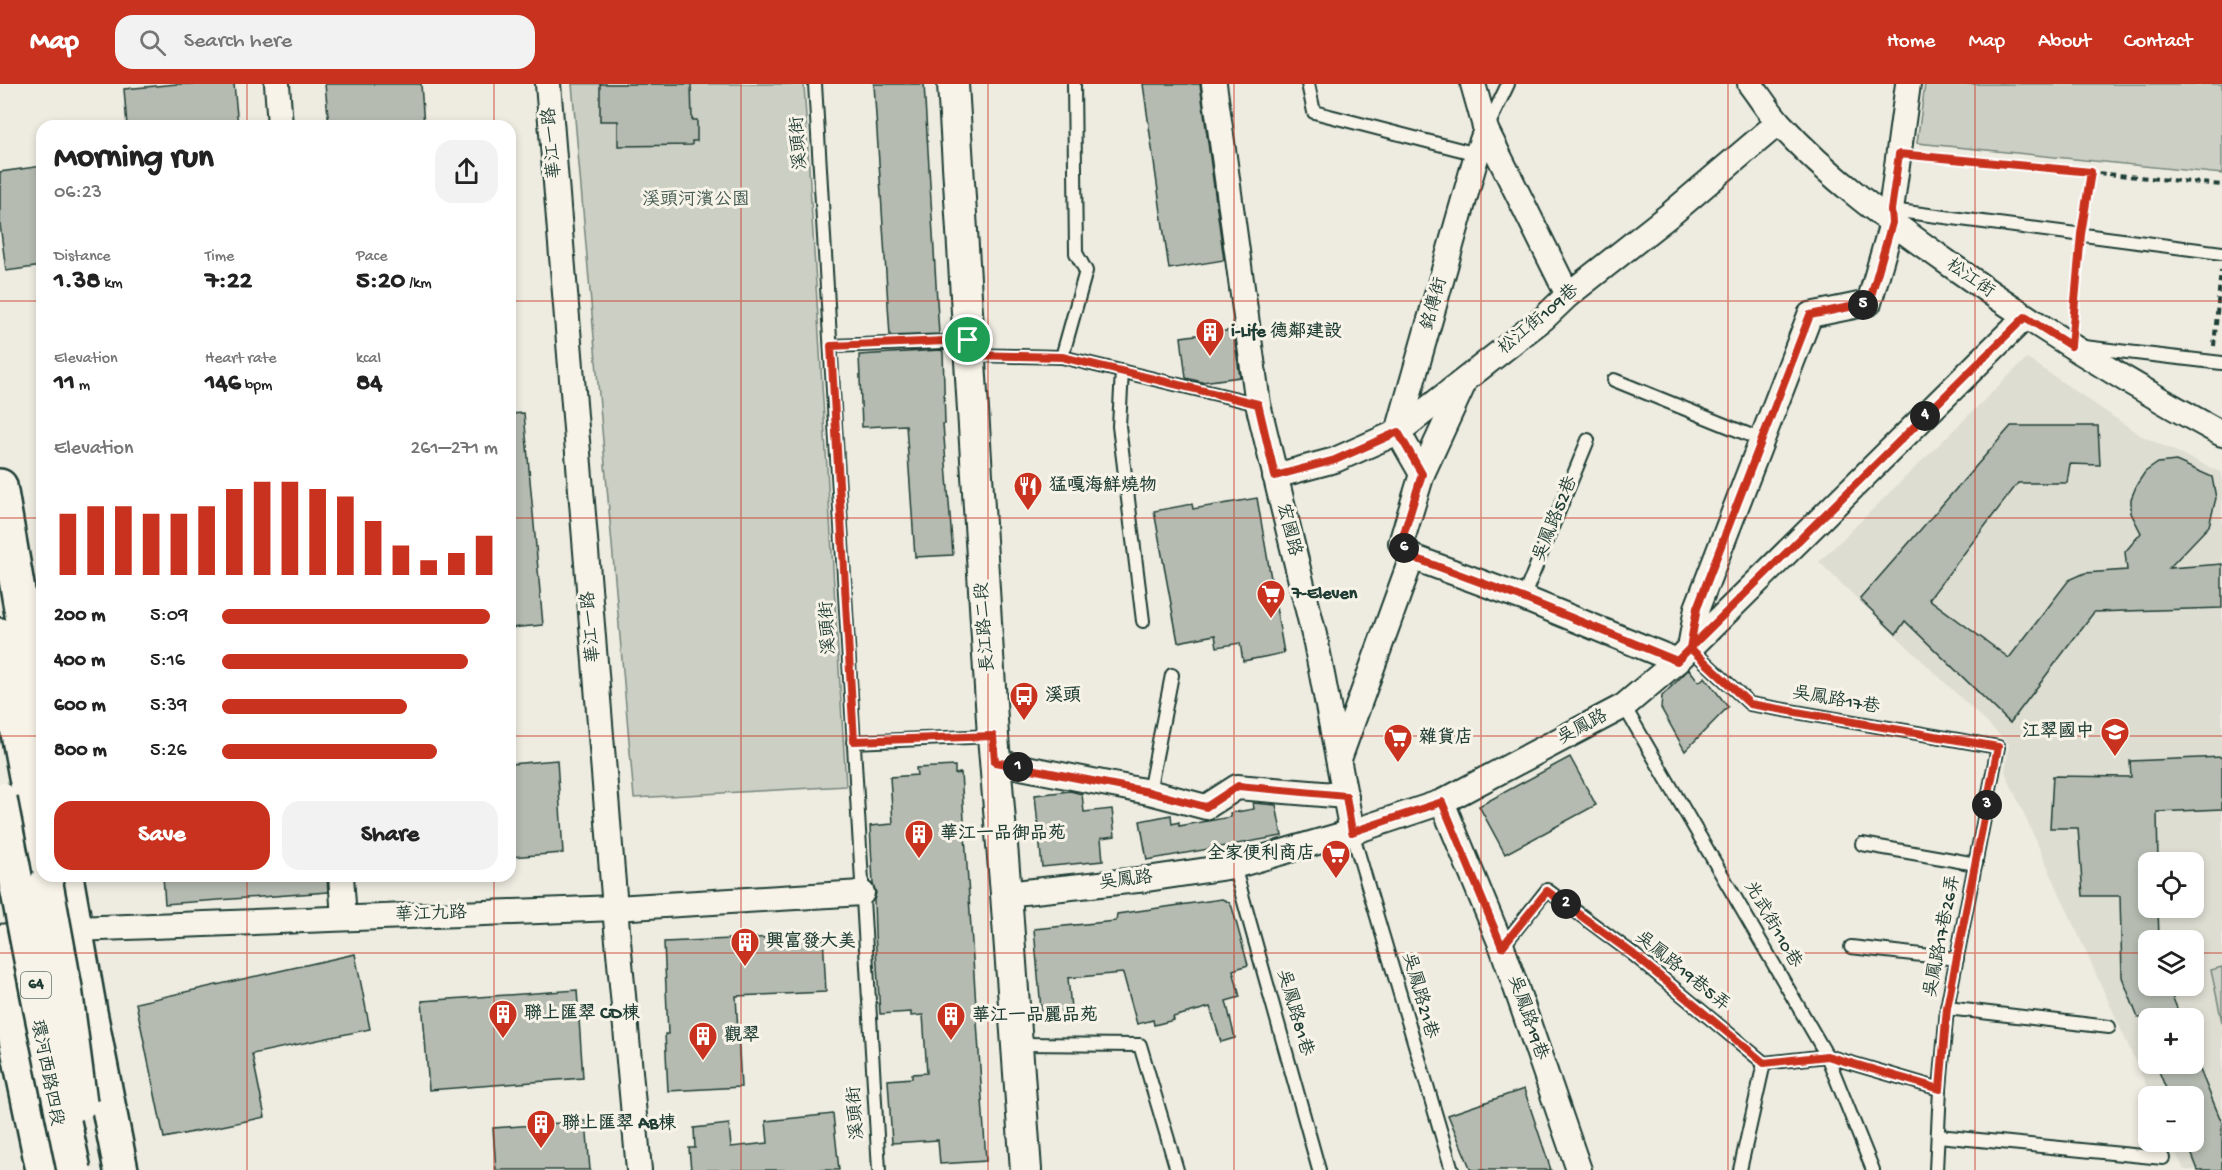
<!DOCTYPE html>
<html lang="en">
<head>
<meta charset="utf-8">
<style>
	body { margin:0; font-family:"Gochi Hand","LXGW WenKai TC",sans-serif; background:#f2f2f2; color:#222; height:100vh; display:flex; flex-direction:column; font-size:22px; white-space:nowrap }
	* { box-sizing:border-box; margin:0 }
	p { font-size:20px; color:#767676 }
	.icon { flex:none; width:33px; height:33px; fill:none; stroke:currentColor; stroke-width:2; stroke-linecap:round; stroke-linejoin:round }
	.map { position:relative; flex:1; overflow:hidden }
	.details { position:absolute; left:36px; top:36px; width:480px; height:762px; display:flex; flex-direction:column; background:#fff; border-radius:18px; box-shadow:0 3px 9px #0003 }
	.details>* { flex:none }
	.tools { position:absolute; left:2138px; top:768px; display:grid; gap:12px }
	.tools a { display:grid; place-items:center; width:66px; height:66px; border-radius:12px; background:#fff; box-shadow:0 3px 9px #0003; font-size:30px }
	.pin { position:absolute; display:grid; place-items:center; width:51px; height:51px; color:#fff; margin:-26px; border:3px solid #fff; border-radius:50%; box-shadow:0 2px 6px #0007 }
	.km { position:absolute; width:30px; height:30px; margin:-15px; border-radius:50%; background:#222; color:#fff; font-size:16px; line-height:30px; text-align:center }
	.round { display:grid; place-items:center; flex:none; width:63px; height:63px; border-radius:18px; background:#f2f2f2 }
	.overview { display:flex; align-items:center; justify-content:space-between; height:102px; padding:0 18px }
	h1 { font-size:33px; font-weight:700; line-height:45px }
	.figures { display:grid; grid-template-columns:repeat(3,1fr); gap:9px; height:102px; padding:6px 18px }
	.figures div { display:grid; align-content:center }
	.figures b { font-size:26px; font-weight:700 }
	.figures small { font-size:16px; font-weight:400 }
	.figures p { font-size:16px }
	.chart { height:168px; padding:12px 18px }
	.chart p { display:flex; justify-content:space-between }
	.chart svg { width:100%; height:108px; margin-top:6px; stroke:#c8321e; stroke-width:6 }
	.button { display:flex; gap:12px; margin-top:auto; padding:12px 18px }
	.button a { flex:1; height:69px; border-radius:18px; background:#c8321e; color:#fff; font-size:24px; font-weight:700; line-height:69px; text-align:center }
	.button a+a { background:#f2f2f2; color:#222 }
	ul { padding:0 18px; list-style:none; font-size:20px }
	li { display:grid; grid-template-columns:96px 72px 1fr; align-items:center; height:45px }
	li i { height:15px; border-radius:8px; background:#c8321e }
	header { display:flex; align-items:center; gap:36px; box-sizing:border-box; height:84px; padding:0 30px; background:#c8321e; color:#fff }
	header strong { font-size:28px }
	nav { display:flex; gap:33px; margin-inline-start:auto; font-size:21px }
	.search { width:420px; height:54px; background:#f2f2f2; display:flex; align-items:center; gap:15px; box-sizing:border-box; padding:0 21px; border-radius:18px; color:#767676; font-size:22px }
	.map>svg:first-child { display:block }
</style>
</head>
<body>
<header>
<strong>Map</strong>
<div class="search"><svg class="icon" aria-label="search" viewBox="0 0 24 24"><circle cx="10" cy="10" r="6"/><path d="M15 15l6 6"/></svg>Search here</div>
<nav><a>Home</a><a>Map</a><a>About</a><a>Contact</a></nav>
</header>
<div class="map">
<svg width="2222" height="1086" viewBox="0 0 2222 1086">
	<rect width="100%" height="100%" fill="#eeece1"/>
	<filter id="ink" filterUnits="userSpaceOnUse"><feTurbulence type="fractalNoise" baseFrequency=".0167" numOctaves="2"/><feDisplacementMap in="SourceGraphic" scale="12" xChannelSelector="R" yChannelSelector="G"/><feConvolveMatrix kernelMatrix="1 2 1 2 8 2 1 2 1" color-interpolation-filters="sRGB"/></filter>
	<g filter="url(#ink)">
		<path fill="#ddddd2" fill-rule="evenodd" d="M 2027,274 L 2140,351 L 2222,389 L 2222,1086 L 2184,1086 L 2171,1058 L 2193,1058 L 2193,1012 L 2151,1012 L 2005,688 L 2009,660 L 1819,478 ZM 2148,778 L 2193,778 L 2193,824 L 2148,824 ZM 2148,856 L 2193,856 L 2193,902 L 2148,902 ZM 2148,934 L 2193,934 L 2193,980 L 2148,980 Z"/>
		<g fill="#cccfc4" stroke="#76867c" stroke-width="1.5">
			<path d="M 572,0 L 804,0 L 846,702 L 634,714 Z"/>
			<path d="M 1925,0 L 2222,0 L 2222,90 L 1917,59 Z"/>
			<path d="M 2222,883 L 2222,938 L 2211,886 Z"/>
		</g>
		<g fill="#b5bbb0" stroke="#1f3d34" stroke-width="1.5">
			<path d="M 177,0 L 234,0 L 238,42 L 127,42 L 124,5 Z"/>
			<path d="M 325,0 L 421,0 L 424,42 L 329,42 Z"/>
			<path d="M 600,0 L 691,0 L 692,36 L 697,36 L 697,57 L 692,57 L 692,61 L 618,62 L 618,37 L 600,37 Z"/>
			<path d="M 874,0 L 924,0 L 939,250 L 890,252 Z"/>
			<path d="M 1143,0 L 1200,0 L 1224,176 L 1169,185 Z"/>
			<path d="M 42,82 L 42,182 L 6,187 L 0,140 L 0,88 Z"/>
			<path d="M 1233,246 L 1240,293 L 1202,298 L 1186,294 L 1181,253 Z"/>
			<path d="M 940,266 L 943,267 L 945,340 L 943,340 L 953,471 L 915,473 L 906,341 L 862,343 L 859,271 Z"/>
			<path d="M 524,329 L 543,541 L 510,544 L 510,330 Z"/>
			<path d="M 2011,342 L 2098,342 L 2100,381 L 2070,380 L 2067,399 L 2018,399 L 1929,515 L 2009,574 L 2069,496 L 2085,489 L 2127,486 L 2125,468 L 2141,449 L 2131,429 L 2131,415 L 2137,400 L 2145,388 L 2158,379 L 2176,377 L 2212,393 L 2216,414 L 2209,442 L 2169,484 L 2222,480 L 2222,524 L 2094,528 L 2010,639 L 1905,537 L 1896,550 L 1860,515 Z"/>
			<path d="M 1257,414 L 1284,569 L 1243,577 L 1240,559 L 1217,563 L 1215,551 L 1178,558 L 1154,427 L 1192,420 L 1193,425 Z"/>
			<path d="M 1689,585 L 1699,598 L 1705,593 L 1728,623 L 1685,667 L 1661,624 L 1662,612 Z"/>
			<path d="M 1570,673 L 1596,721 L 1505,770 L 1479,722 Z"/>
			<path d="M 2222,673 L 2222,725 L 2157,728 L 2158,778 L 2148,778 L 2148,824 L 2158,824 L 2159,856 L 2148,856 L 2148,902 L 2168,902 L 2181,934 L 2138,934 L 2122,893 L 2120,812 L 2083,812 L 2078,744 L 2050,744 L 2053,692 L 2131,693 L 2130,677 Z"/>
			<path d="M 557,676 L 563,769 L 510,773 L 510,680 Z"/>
			<path d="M 955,682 L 955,690 L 961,689 L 986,1077 L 940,1080 L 938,1056 L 892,1059 L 888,996 L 912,994 L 912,990 L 927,989 L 923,931 L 911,932 L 911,928 L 880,930 L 875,850 L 874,816 L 876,809 L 873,800 L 870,742 L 893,740 L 890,693 L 917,691 L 916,684 Z"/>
			<path d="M 1070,707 L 1082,710 L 1084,728 L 1112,725 L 1115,752 L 1101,754 L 1103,777 L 1042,783 L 1035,711 Z"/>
			<path d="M 1253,719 L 1276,721 L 1282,752 L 1147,776 L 1140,737 L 1171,731 L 1172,740 L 1179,738 L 1179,742 L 1231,733 L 1230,729 L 1254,725 Z"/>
			<path d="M 163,792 L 327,792 L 328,808 L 165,820 Z"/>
			<path d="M 1222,815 L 1229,818 L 1232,823 L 1248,881 L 1233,886 L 1240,913 L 1226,917 L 1235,954 L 1221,958 L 1210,923 L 1173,933 L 1174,936 L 1154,941 L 1153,936 L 1137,940 L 1123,889 L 1068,894 L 1072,934 L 1042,937 L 1034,845 L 1116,837 L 1117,830 Z"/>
			<path d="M 823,851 L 826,908 L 736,912 L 741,1003 L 668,1007 L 665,950 L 668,950 L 664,858 Z"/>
			<path d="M 355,870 L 370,945 L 252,970 L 265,1033 L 164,1054 L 136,919 Z"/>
			<path d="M 577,906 L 583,994 L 429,1006 L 422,917 Z"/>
			<path d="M 2193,969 L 2222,1039 L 2222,1086 L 2198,1086 L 2187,1058 L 2193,1058 L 2193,1012 L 2169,1012 L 2156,980 L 2193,980 Z"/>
			<path d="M 1524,1005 L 1551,1086 L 1471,1086 L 1448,1031 Z"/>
			<path d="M 833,1030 L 839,1086 L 691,1086 L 689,1064 L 695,1064 L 694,1044 L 729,1040 L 731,1063 L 768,1059 L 766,1037 Z"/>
			<path d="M 586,1037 L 590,1086 L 496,1086 L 493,1044 Z"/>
		</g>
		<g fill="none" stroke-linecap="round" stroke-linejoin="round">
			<g stroke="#1f3d34" stroke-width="16">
				<g id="service">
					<path d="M 815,0 L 879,1086"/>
					<path d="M 1308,0 L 1314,28 L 1477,70"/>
					<path d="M 1488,42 L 1508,0"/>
					<path d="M 1891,126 L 2222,169"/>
					<path d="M 831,262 L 968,257"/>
					<path d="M 2084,263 L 2222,279"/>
					<path d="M 970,271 L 1062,273 L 1258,320"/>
					<path d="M 1062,273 L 1086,187 L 1076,169 L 1074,0"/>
					<path d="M 1122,287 L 1119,342 L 1143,537"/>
					<path d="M 1614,296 L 1762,356"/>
					<path d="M 1523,514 L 1588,356"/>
					<path d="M 1690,564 L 1750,620 L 1998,663 L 1947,924 L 1940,1005 L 1936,1086"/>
					<path d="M 1624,622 L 1827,972 L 1873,1086"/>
					<path d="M 853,658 L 993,652"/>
					<path d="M 1149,708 L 1172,591"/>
					<path d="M 1352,748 L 1452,1086"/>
					<path d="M 1862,760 L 1976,780"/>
					<path d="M 1234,782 L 1319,1086"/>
					<path d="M 1502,863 L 1547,806 L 1633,870 L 1764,979"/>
					<path d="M 1851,863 L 1957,875"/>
					<path d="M 1947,924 L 2109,943"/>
					<path d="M 1017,960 L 1140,961 L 1177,1086"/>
					<path d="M 1764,979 L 1827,972 L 1940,1005"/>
					<path d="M 1938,1052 L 2163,1074"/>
					<path d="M 1740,1086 L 1764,979"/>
				</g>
			</g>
			<g stroke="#1f3d34" stroke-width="28">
				<g id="minor">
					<path d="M 277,0 L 280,42"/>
					<path d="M 548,0 L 615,824 L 639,1086"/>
					<path d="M 1214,0 L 1258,320 L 1316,559 L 1352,748"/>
					<path d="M 1473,0 L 1486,46 L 1568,211"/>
					<path d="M 1750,0 C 1760,13 1769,28 1780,40 C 1829,94 1889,137 1948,179 C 2036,242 2127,299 2222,350"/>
					<path d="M 1422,390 L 1398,348 L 1477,70 L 1486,46"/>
					<path d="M 1275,392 L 1335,376 L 1398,348 L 1544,234 L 1568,211 L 1672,129 L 1778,39"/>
					<path d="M 1412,473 L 1523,514 L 1677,577"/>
					<path d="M 1690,564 L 1697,524 L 1810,231 L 1869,219 L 1892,139 L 1891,126 L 1908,0"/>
					<path d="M 1339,675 L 1412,473 L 1401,459 L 1422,390 L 1463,301"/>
					<path d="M 995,678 L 1149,708 L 1206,723 L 1237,703 L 1346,712"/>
					<path d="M 1442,718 L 1502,863 L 1579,1086"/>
					<path d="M 341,792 L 344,834"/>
					<path d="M 1006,810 L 1147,795 L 1234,782 L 1352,748 L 1442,718 L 1624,622 L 1677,577 L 2025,233"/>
					<path d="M 0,853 L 75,845 L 615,824 L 862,809"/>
				</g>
			</g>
			<g stroke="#1f3d34" stroke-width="34">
				<path id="tertiary" d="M 953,0 L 993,652 L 1006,810 L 1026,1086"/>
			</g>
			<g stroke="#1f3d34" stroke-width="38">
				<g id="secondary">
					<path d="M 0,402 L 42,647"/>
					<path d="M 66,792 L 90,928 L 121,1086"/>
				</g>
			</g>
			<g stroke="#1f3d34" stroke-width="38">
				<g id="trunk">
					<path d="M 0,551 L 42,780"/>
					<path d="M 0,878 L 43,1086"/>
				</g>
			</g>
			<g stroke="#1f3d34" stroke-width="4" stroke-dasharray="6 4.5" stroke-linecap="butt">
				<path d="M 1921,72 L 2222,101"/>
				<path d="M 2083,135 L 2092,88"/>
				<path d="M 2073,237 L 2079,167"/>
				<path d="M 2214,262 L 2221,186"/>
			</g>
			<use href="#service" stroke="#f7f3e8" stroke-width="12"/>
			<use href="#minor" stroke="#f7f3e8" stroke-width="24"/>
			<use href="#tertiary" stroke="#f7f3e8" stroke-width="30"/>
			<use href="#secondary" stroke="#f7f3e8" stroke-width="33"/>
			<use href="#trunk" stroke="#f7f3e8" stroke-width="33"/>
			<g stroke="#1f3d34" stroke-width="38" stroke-linecap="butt">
				<g id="trunk-bridge">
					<path d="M 0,715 L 38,912 L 74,1086"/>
					<path d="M 46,800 L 65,904 L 80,1019"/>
				</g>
			</g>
			<use href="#trunk-bridge" stroke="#f7f3e8" stroke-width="33"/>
		</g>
	</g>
	<g fill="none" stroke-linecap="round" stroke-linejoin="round" filter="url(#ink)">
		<g stroke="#fff" stroke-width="12">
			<path id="route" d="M 968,256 L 831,262 L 854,657 L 993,652 L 995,678 L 1149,708 L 1206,723 L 1238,702 L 1346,712 L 1352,748 L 1442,718 L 1502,863 L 1547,807 L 1633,870 L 1764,979 L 1827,972 L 1940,1005 L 1947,924 L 1998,663 L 1750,620 L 1690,564 L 2025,233 L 2071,262 L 2081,150 L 2091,88 L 1899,70 L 1891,126 L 1892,139 L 1869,219 L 1810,231 L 1697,524 L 1690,564 L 1677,577 L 1523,514 L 1412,473 L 1401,459 L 1422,390 L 1398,348 L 1335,376 L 1275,392 L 1258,320 L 1062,273 L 969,271 L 968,256"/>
		</g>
		<use href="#route" stroke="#c8321e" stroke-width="8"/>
	</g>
	<path fill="none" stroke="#c8321e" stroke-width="1.5" stroke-opacity="0.55" d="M 247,0 L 247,42M 494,0 L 494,42M 741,0 L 741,1086M 988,0 L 988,1086M 1234,0 L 1234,1086M 1481,0 L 1481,1086M 1728,0 L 1728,1086M 1975,0 L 1975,1086M 0,217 L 42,217M 510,217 L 2222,217M 0,434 L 42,434M 510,434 L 2222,434M 0,652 L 42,652M 510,652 L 2222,652M 247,792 L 247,1086M 494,792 L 494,1086M 0,869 L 2148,869M 2193,869 L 2222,869"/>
	<defs>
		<g id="building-pin" transform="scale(1.5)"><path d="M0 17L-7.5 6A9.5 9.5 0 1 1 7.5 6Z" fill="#c8321e" stroke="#f7f3e8"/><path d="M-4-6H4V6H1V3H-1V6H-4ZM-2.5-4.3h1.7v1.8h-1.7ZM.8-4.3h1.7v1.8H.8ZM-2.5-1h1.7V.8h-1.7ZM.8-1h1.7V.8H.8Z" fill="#fff"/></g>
		<g id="restaurant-pin" transform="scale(1.5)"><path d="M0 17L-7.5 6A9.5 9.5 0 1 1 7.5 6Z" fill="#c8321e" stroke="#f7f3e8"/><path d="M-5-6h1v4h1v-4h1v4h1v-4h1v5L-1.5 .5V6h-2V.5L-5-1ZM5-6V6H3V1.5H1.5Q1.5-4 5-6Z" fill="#fff"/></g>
		<g id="supermarket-pin" transform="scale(1.5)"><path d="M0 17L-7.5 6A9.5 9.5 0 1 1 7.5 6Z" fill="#c8321e" stroke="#f7f3e8"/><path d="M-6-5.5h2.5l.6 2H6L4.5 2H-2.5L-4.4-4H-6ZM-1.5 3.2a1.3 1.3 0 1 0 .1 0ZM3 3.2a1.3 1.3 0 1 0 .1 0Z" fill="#fff"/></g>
		<g id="bus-pin" transform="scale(1.5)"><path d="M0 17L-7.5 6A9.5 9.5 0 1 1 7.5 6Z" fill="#c8321e" stroke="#f7f3e8"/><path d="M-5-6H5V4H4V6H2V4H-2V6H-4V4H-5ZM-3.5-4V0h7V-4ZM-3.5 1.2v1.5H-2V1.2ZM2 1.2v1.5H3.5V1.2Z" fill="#fff"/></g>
		<g id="school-pin" transform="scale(1.5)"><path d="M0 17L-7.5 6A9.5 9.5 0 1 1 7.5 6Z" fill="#c8321e" stroke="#f7f3e8"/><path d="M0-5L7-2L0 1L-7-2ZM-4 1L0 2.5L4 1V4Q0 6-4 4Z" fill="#fff"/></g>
	</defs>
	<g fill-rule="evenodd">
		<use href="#building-pin" x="1210" y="248"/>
		<use href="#restaurant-pin" x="1028" y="402"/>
		<use href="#supermarket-pin" x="1271" y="510"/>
		<use href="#bus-pin" x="1024" y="612"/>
		<use href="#school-pin" x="2115" y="648"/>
		<use href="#supermarket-pin" x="1398" y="654"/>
		<use href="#building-pin" x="919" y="750"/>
		<use href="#supermarket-pin" x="1336" y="770"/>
		<use href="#building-pin" x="745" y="858"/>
		<use href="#building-pin" x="503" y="930"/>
		<use href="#building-pin" x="951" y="932"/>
		<use href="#building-pin" x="703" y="952"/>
		<use href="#building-pin" x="541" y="1040"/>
	</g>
	<g text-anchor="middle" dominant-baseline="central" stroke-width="6" stroke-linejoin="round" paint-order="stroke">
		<rect fill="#f7f3e8" stroke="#60746a" stroke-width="1.5" x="21" y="888" width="30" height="26" rx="4.5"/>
		<g font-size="16" font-weight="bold" fill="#1f3d34">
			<text x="36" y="901">64</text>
		</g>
		<g font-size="18" fill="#1f3d34" stroke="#f7f3e8">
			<text transform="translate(553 59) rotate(-95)">華江一路</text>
			<text transform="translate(800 59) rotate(-94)">溪頭街</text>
			<text transform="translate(1970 195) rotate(35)">松江街</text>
			<text transform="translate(1435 220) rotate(-74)">銘傳街</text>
			<text transform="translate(1539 236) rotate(-40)">松江街109巷</text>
			<text transform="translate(1556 435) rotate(-68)">吳鳳路52巷</text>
			<text transform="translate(1288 446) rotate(76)">宏國路</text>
			<text transform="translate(592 543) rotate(-95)">華江一路</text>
			<text transform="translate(986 543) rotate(-94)">長江路二段</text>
			<text transform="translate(829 544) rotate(-93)">溪頭街</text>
			<text transform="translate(1836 617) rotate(10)">吳鳳路17巷</text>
			<text transform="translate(1583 644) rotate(-28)">吳鳳路</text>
			<text transform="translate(1126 797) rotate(-7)">吳鳳路</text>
			<text transform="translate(431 831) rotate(-2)">華江九路</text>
			<text transform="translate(1772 841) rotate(60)">光武街110巷</text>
			<text transform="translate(1943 852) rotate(-79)">吳鳳路17巷26弄</text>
			<text transform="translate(1682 888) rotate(39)">吳鳳路19巷5弄</text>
			<text transform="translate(1419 912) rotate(74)">吳鳳路21巷</text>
			<text transform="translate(1294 929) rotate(74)">吳鳳路81巷</text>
			<text transform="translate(1527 934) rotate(71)">吳鳳路19巷</text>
			<text transform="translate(46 989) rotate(79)">環河西路四段</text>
			<text transform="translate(857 1029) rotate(-94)">溪頭街</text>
		</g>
		<g font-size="18" fill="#425a51" stroke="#f7f3e8">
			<text x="696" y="116">溪頭河濱公園</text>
		</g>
		<g font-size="18" font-weight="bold" fill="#1f3d34" stroke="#f7f3e8" text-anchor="start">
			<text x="1231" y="248">i-Life 德鄰建設</text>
			<text x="1049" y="402">猛嘎海鮮燒物</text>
			<text x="1292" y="510">7-Eleven</text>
			<text x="1045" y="612">溪頭</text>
			<text x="2094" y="648" text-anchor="end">江翠國中</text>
			<text x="1419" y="654">雜貨店</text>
			<text x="940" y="750">華江一品御品苑</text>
			<text x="1315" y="770" text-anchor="end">全家便利商店</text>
			<text x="766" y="858">興富發大美</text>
			<text x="524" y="930">聯上匯翠 CD棟</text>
			<text x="972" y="932">華江一品麗品苑</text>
			<text x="724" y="952">觀翠</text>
			<text x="562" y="1040">聯上匯翠 AB棟</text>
		</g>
	</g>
</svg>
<div class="tools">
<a><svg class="icon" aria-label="locate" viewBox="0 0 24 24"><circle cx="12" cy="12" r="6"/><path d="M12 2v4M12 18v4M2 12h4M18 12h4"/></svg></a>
<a><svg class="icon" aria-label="layers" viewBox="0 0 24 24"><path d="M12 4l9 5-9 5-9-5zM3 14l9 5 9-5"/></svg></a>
<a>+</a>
<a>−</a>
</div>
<div class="pin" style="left:968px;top:256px;background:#1e9e55"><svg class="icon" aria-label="arrive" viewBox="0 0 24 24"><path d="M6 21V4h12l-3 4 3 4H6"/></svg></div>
<b class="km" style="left:1018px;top:683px">1</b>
<b class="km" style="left:1566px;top:820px">2</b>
<b class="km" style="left:1987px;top:721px">3</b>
<b class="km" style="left:1925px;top:332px">4</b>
<b class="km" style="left:1863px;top:221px">5</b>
<b class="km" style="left:1404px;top:464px">6</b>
<section class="details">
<div class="overview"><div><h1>Morning run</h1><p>06:23</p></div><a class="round"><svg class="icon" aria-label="share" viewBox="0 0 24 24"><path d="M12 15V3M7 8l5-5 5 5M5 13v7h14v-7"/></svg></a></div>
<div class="figures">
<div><p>Distance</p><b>1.38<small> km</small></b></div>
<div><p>Time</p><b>7:22</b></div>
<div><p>Pace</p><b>5:20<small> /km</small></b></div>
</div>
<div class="figures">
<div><p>Elevation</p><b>11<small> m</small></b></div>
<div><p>Heart rate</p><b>146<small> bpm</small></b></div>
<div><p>kcal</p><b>84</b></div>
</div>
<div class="chart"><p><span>Elevation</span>261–271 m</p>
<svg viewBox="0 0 160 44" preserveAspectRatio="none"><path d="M5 44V19M15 44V16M25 44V16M35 44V19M45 44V19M55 44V16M65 44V9M75 44V6M85 44V6M95 44V9M105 44V12M115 44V22M125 44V32M135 44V38M145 44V35M155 44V28"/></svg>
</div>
<ul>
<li><b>200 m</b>5:09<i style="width:97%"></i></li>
<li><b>400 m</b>5:16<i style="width:89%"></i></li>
<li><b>600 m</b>5:39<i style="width:67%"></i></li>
<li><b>800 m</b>5:26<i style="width:78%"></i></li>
</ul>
<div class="button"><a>Save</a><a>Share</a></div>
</section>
</div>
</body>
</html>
